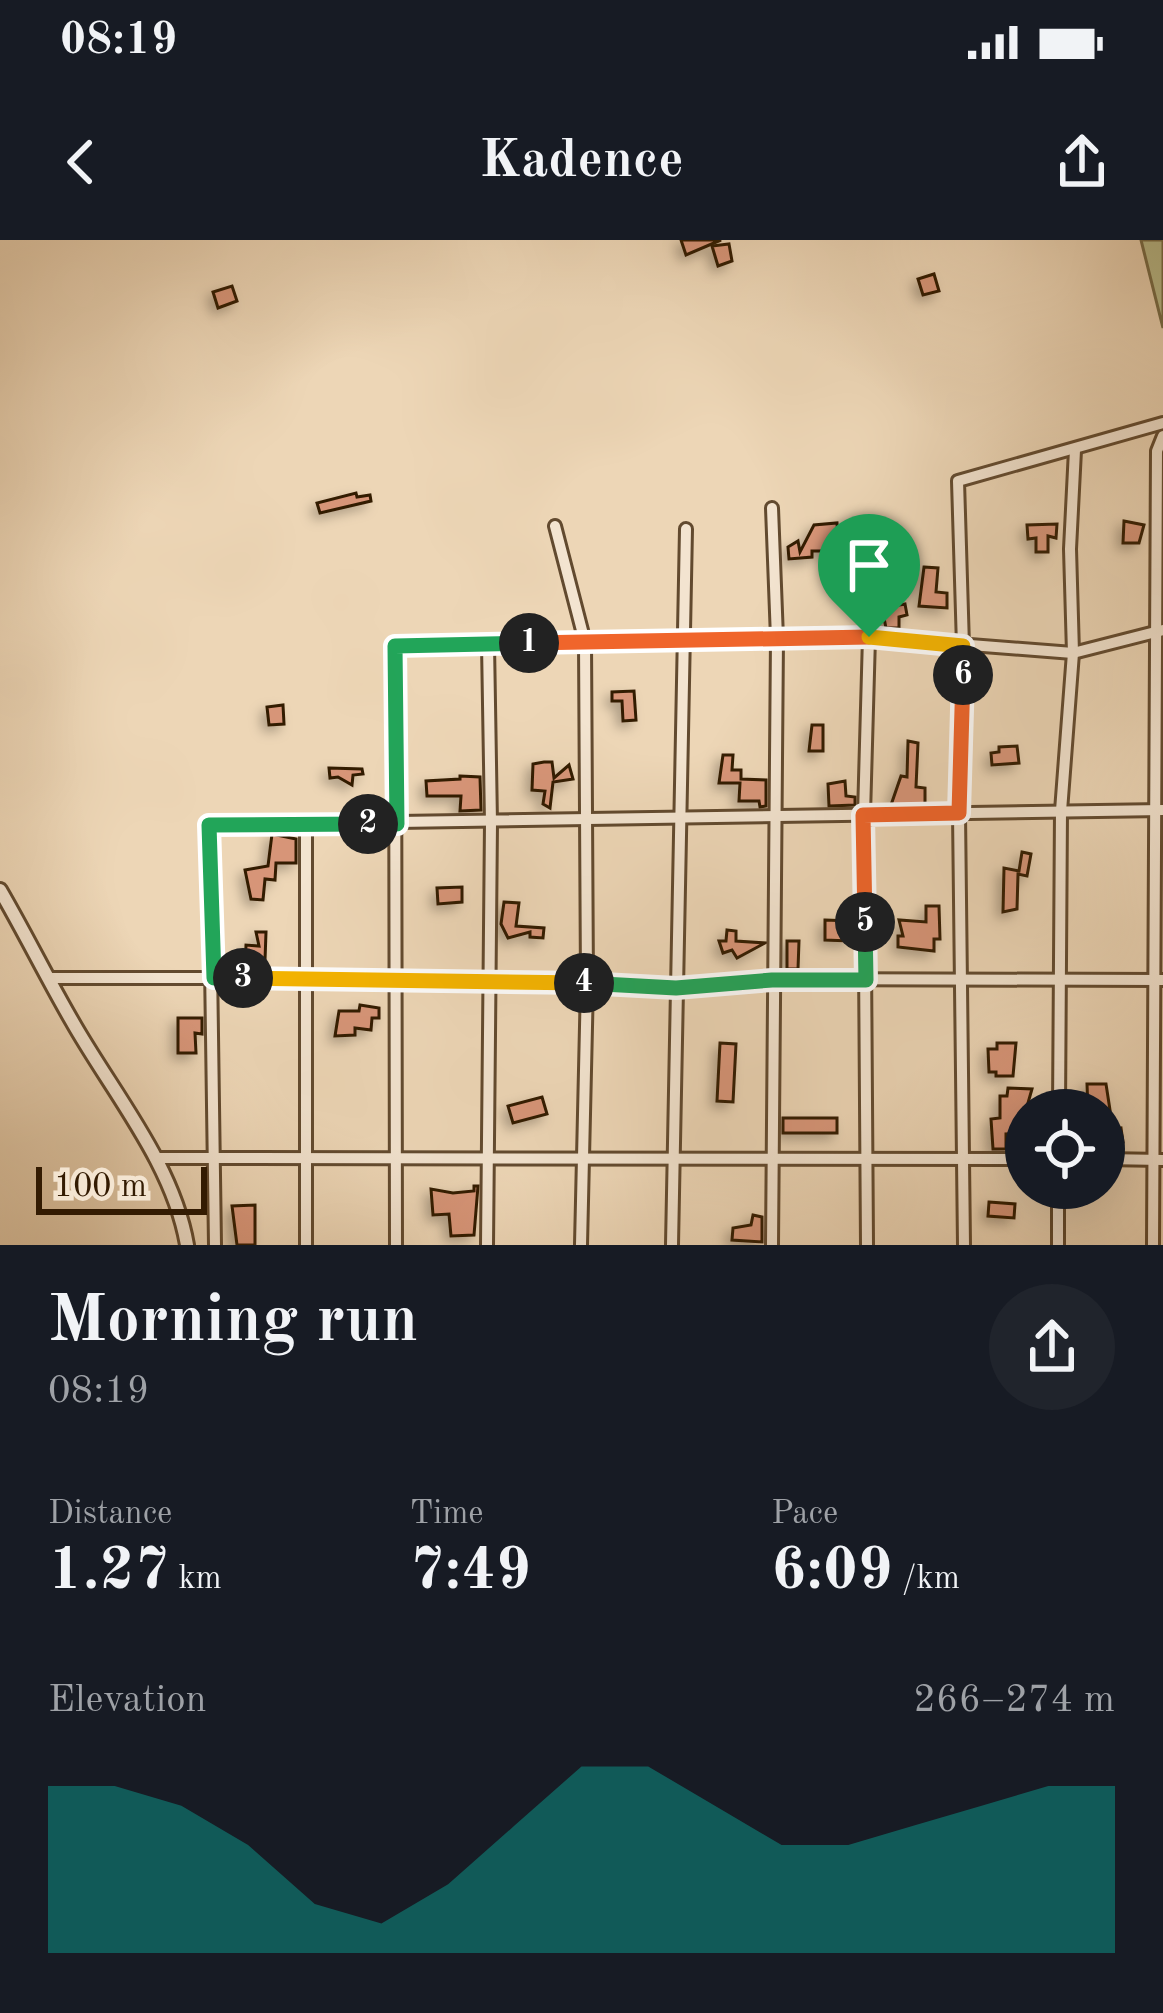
<!DOCTYPE html>
<html lang="en">
<head>
<meta charset="utf-8">
<style>
	body { margin:0; font-family:"Old Standard TT",serif; background:#20242c; color:#f1f3f6; height:100vh; display:flex; flex-direction:column; font-size:45px; white-space:nowrap }
	* { box-sizing:border-box; margin:0 }
	p { font-size:39px; color:#9ea1a6 }
	.icon { flex:none; width:66px; height:66px; fill:none; stroke:currentColor; stroke-width:2; stroke-linecap:round; stroke-linejoin:round }
	.map { position:relative; height:1005px; overflow:hidden }
	.sheet { display:flex; flex-direction:column; background:#171b24; flex:1 }
	.sheet>* { flex:none }
	.controls { position:absolute; left:1005px; top:849px; display:grid; gap:24px }
	.controls a { display:grid; place-items:center; width:120px; height:120px; border-radius:50%; background:#171b24; box-shadow:0 12px 48px #0002; font-size:60px }
	.scale { position:absolute; left:36px; bottom:30px; width:171px; box-sizing:border-box; padding-left:12px; border:6px solid #331b02; border-top:0; font-size:33px; line-height:42px; white-space:nowrap; color:#331b02; -webkit-text-stroke:9px #f3e4d0; paint-order:stroke }
	.pin { position:absolute; display:grid; place-items:center; width:102px; height:102px; color:#fff; margin:-123px -51px; border-radius:50% 50% 50% 0; rotate:-45deg; box-shadow:0 0 12px #0007 }
	.pin .icon { rotate:45deg }
	.km { position:absolute; width:60px; height:60px; margin:-30px; border-radius:50%; background:#222; color:#fff; font-size:33px; line-height:60px; text-align:center }
	.round { display:grid; place-items:center; flex:none; width:126px; height:126px; border-radius:63px; background:#20242c }
	.overview { display:flex; align-items:center; justify-content:space-between; height:204px; padding:0 48px }
	h1 { font-size:66px; font-weight:700; line-height:90px }
	.stats { display:grid; grid-template-columns:repeat(3,1fr); gap:18px; height:204px; padding:12px 48px }
	.stats div { display:grid; align-content:center }
	.stats b { font-size:60px; font-weight:700 }
	.stats small { font-size:33px; font-weight:400 }
	.stats p { font-size:33px }
	.chart { height:336px; padding:24px 48px }
	.chart p { display:flex; justify-content:space-between }
	.chart svg { width:100%; height:216px; margin-top:12px; fill:#0f766e; opacity:.7 }
	.status { display:flex; justify-content:space-between; align-items:center; height:84px; padding:0 60px; background:#171b24; direction:ltr }
	.status svg { height:33px; fill:currentColor }
	header { display:flex; justify-content:space-between; align-items:center; height:156px; padding:0 48px; background:#171b24; font-size:54px; font-weight:700 }
	.map>svg:first-child { display:block }
</style>
</head>
<body>
<div class="status"><b>08:19</b><svg viewBox="0 0 49 12"><path d="M0 12V9h3v3zM5 12V6h3v6zM10 12V3h3v9zM15 12V0h3v12zM26 1h20v11H26zM47 4h2v5h-2z"/></svg></div>
<header><svg class="icon" aria-label="back" viewBox="0 0 24 24"><path d="M15 5l-7 7 7 7"/></svg>Kadence<svg class="icon" aria-label="share" viewBox="0 0 24 24"><path d="M12 15V3M7 8l5-5 5 5M5 13v7h14v-7"/></svg></header>
<div class="map">
<svg width="1163" height="1005" viewBox="0 0 1163 1005">
	<defs>
		<filter id="shadow"><feDropShadow dx="-5.5" dy="5.5" stdDeviation="6" flood-color="#0004"/></filter>
	</defs>
	<rect width="100%" height="100%" fill="#edd6b6"/>
	<filter id="stains"><feTurbulence type="fractalNoise" baseFrequency=".00167" numOctaves="4"/><feColorMatrix values="0 0 0 0 .2 0 0 0 0 .09 0 0 0 0 .02 0 0 0 .5 -.17"/></filter>
	<radialGradient id="worn" r=".72"><stop offset=".6" stop-color="#630" stop-opacity="0"/><stop offset="1" stop-color="#630" stop-opacity=".3"/></radialGradient>
	<path fill="#b9bd8d" stroke="#766c48" stroke-width="3" d="M 1141,0 L 1163,0 L 1163,88 Z"/>
	<g fill="#d79578" stroke="#331b02" stroke-width="3" filter="url(#shadow)">
		<path d="M 681,0 L 721,0 L 686,15 Z"/>
		<path d="M 729,4 L 732,21 L 718,26 L 712,6 Z"/>
		<path d="M 934,34 L 939,51 L 923,55 L 918,39 Z"/>
		<path d="M 232,46 L 237,61 L 218,68 L 213,52 Z"/>
		<path d="M 356,253 L 357,257 L 370,255 L 371,261 L 320,273 L 317,263 Z"/>
		<path d="M 1124,281 L 1144,285 L 1139,303 L 1123,303 Z"/>
		<path d="M 837,283 L 839,311 L 812,311 L 812,317 L 789,319 L 788,307 L 798,301 L 800,312 L 814,285 Z"/>
		<path d="M 1057,284 L 1056,298 L 1048,296 L 1048,312 L 1036,312 L 1036,298 L 1028,299 L 1027,285 Z"/>
		<path d="M 924,327 L 938,328 L 936,352 L 947,353 L 947,368 L 919,366 Z"/>
		<path d="M 905,364 L 907,375 L 899,377 L 899,388 L 886,388 L 882,368 Z"/>
		<path d="M 634,451 L 636,480 L 623,481 L 622,461 L 612,461 L 612,452 Z"/>
		<path d="M 283,465 L 284,484 L 269,485 L 267,467 Z"/>
		<path d="M 812,485 L 823,485 L 823,511 L 809,511 Z"/>
		<path d="M 908,501 L 918,503 L 916,547 L 925,548 L 925,564 L 891,565 L 901,536 L 907,537 Z"/>
		<path d="M 1017,506 L 1019,523 L 992,525 L 991,513 L 999,512 L 999,507 Z"/>
		<path d="M 723,515 L 733,515 L 732,530 L 741,530 L 741,539 L 766,540 L 766,566 L 760,567 L 759,561 L 739,561 L 740,543 L 719,543 Z"/>
		<path d="M 544,522 L 552,522 L 554,538 L 569,525 L 573,539 L 553,542 L 550,568 L 543,564 L 545,551 L 532,550 L 533,524 Z"/>
		<path d="M 329,528 L 362,529 L 363,534 L 353,535 L 352,545 L 338,537 L 330,538 Z"/>
		<path d="M 460,536 L 480,537 L 481,570 L 460,571 L 461,556 L 427,556 L 426,541 L 460,539 Z"/>
		<path d="M 845,541 L 846,556 L 855,557 L 855,565 L 829,566 L 828,544 Z"/>
		<path d="M 272,594 L 296,599 L 296,623 L 276,623 L 275,640 L 265,639 L 263,660 L 251,659 L 245,630 L 268,626 Z"/>
		<path d="M 1022,612 L 1031,614 L 1027,636 L 1018,634 L 1017,669 L 1003,672 L 1004,628 L 1019,631 Z"/>
		<path d="M 462,647 L 462,662 L 438,664 L 437,648 Z"/>
		<path d="M 504,662 L 519,663 L 516,686 L 544,688 L 543,698 L 530,697 L 530,692 L 508,698 L 501,684 Z"/>
		<path d="M 926,666 L 939,666 L 940,699 L 934,699 L 934,711 L 898,707 L 898,696 L 903,696 L 899,680 L 926,682 Z"/>
		<path d="M 825,680 L 850,681 L 850,701 L 825,700 Z"/>
		<path d="M 727,690 L 736,691 L 736,701 L 765,703 L 737,718 L 732,710 L 723,713 L 719,701 L 726,701 Z"/>
		<path d="M 256,692 L 266,692 L 265,720 L 254,719 L 254,728 L 245,728 L 246,705 L 259,706 Z"/>
		<path d="M 787,701 L 799,701 L 798,729 L 787,729 Z"/>
		<path d="M 360,765 L 379,768 L 379,778 L 372,778 L 371,790 L 355,788 L 355,795 L 335,796 L 339,771 L 359,771 Z"/>
		<path d="M 178,778 L 202,778 L 202,794 L 195,793 L 196,813 L 178,813 Z"/>
		<path d="M 720,803 L 736,804 L 733,862 L 717,861 Z"/>
		<path d="M 997,803 L 1016,803 L 1013,836 L 996,836 L 996,832 L 989,832 L 988,809 L 997,809 Z"/>
		<path d="M 1087,844 L 1106,844 L 1110,870 L 1088,870 Z"/>
		<path d="M 1008,848 L 1032,849 L 1026,870 L 1026,893 L 1006,894 L 1006,909 L 993,909 L 991,879 L 1000,878 L 1000,856 L 1007,856 Z"/>
		<path d="M 542,857 L 547,874 L 513,883 L 508,866 Z"/>
		<rect x="783" y="878" width="54" height="15"/>
		<path d="M 1121,888 L 1123,902 L 1117,903 L 1118,909 L 1104,909 L 1104,891 Z"/>
		<path d="M 474,946 L 478,946 L 474,995 L 451,996 L 449,974 L 433,975 L 431,949 L 453,953 L 474,951 Z"/>
		<path d="M 989,962 L 1015,964 L 1014,978 L 988,976 Z"/>
		<path d="M 255,965 L 255,1005 L 237,1005 L 232,966 Z"/>
		<path d="M 753,975 L 762,977 L 762,1002 L 732,1000 L 733,988 L 751,985 Z"/>
	</g>
	<g fill="none" stroke-linecap="round" stroke-linejoin="round">
		<g stroke="#624a2f" stroke-width="16">
			<g id="minor">
				<path d="M 555,286 L 585,402 L 587,743 L 581,1005"/>
				<path d="M 866,309 L 869,397 L 864,575 L 867,1005"/>
				<path d="M 50,738 L 490,738 L 676,749 L 772,739 L 1163,740"/>
				<path d="M 1059,870 L 1061,571 L 1073,413 L 1070,309 L 1075,210"/>
				<path d="M 155,918 L 1026,919"/>
				<path d="M 1104,919 L 1163,920"/>
				<path d="M 215,1005 L 209,585 L 1163,570"/>
				<path d="M 306,1005 L 306,585"/>
				<path d="M 396,1005 L 395,406 L 869,397 L 1073,413 L 1163,390"/>
				<path d="M 487,1005 L 491,583 L 488,404"/>
				<path d="M 672,1005 L 686,289"/>
				<path d="M 772,1005 L 777,398 L 772,268"/>
				<path d="M 964,1005 L 959,573 L 963,406 L 958,241 L 1163,183"/>
				<path d="M 1058,1005 L 1058,948"/>
				<path d="M 1153,1005 L 1157,211 L 1163,196"/>
			</g>
		</g>
		<g stroke="#624a2f" stroke-width="18">
			<path id="tertiary" d="M 0,650 C 25,693 47,738 72,781 C 112,852 173,923 187,1005"/>
		</g>
		<use href="#minor" stroke="#f3e4d0" stroke-width="10"/>
		<use href="#tertiary" stroke="#f3e4d0" stroke-width="12"/>
	</g>
	<g fill="none" stroke-linecap="round" stroke-linejoin="round">
		<g stroke="#fff" stroke-width="24">
			<path id="split-1" d="M 529,403 L 869,397"/>
		</g>
		<g stroke="#fff" stroke-width="24">
			<path id="split-2" d="M 368,584 L 397,584 L 395,406 L 529,403"/>
		</g>
		<g stroke="#fff" stroke-width="24">
			<path id="split-3" d="M 243,738 L 214,738 L 209,585 L 368,584"/>
		</g>
		<g stroke="#fff" stroke-width="24">
			<path id="split-4" d="M 243,738 L 584,743"/>
		</g>
		<g stroke="#fff" stroke-width="24">
			<path id="split-5" d="M 584,743 L 676,748 L 772,740 L 866,740 L 865,682"/>
		</g>
		<g stroke="#fff" stroke-width="24">
			<path id="split-6" d="M 865,682 L 863,575 L 959,573 L 963,435"/>
		</g>
		<g stroke="#fff" stroke-width="24">
			<path id="split-7" d="M 869,397 L 963,406 L 963,435"/>
		</g>
		<use href="#split-1" stroke="#f0652b" stroke-width="15"/>
		<use href="#split-2" stroke="#22a559" stroke-width="15"/>
		<use href="#split-3" stroke="#22a559" stroke-width="15"/>
		<use href="#split-4" stroke="#f5b400" stroke-width="15"/>
		<use href="#split-5" stroke="#22a559" stroke-width="15"/>
		<use href="#split-6" stroke="#f0652b" stroke-width="15"/>
		<use href="#split-7" stroke="#f5b400" stroke-width="15"/>
	</g>
	<rect width="100%" height="100%" filter="url(#stains)"/>
	<rect width="100%" height="100%" fill="url(#worn)"/>
</svg>
<div class="controls">
<a><svg class="icon" aria-label="locate" viewBox="0 0 24 24"><circle cx="12" cy="12" r="6"/><path d="M12 2v4M12 18v4M2 12h4M18 12h4"/></svg></a>
</div>
<div class="scale">100 m</div>
<div class="pin" style="left:869px;top:397px;background:#1e9e55"><svg class="icon" aria-label="arrive" viewBox="0 0 24 24"><path d="M6 21V4h12l-3 4 3 4H6"/></svg></div>
<b class="km" style="left:529px;top:403px">1</b>
<b class="km" style="left:368px;top:584px">2</b>
<b class="km" style="left:243px;top:738px">3</b>
<b class="km" style="left:584px;top:743px">4</b>
<b class="km" style="left:865px;top:682px">5</b>
<b class="km" style="left:963px;top:435px">6</b>
</div>
<section class="sheet">
<div class="overview"><div><h1>Morning run</h1><p>08:19</p></div><a class="round"><svg class="icon" aria-label="share" viewBox="0 0 24 24"><path d="M12 15V3M7 8l5-5 5 5M5 13v7h14v-7"/></svg></a></div>
<div class="stats">
<div><p>Distance</p><b>1.27<small> km</small></b></div>
<div><p>Time</p><b>7:49</b></div>
<div><p>Pace</p><b>6:09<small> /km</small></b></div>
</div>
<div class="chart"><p><span>Elevation</span>266–274 m</p>
<svg viewBox="0 0 160 44" preserveAspectRatio="none"><path d="M0 44V10L10 10L20 14L30 22L40 34L50 38L60 30L70 18L80 6L90 6L100 14L110 22L120 22L130 18L140 14L150 10L160 10V44z"/></svg>
</div>
</section>
</body>
</html>
